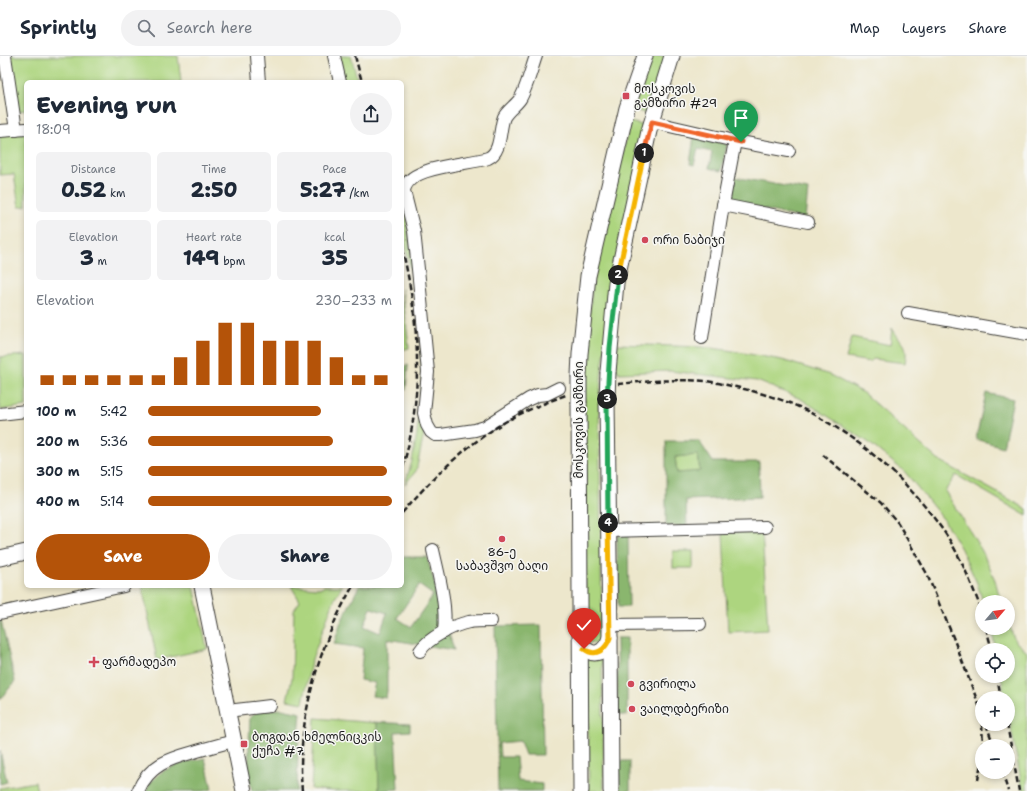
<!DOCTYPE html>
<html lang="en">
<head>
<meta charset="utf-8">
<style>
	body { margin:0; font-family:"Shantell Sans","Noto Sans Georgian",sans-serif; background:#f2f2f3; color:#1f2937; height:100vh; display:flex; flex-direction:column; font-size:15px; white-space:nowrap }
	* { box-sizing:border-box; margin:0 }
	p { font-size:13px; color:#747a83 }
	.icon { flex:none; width:22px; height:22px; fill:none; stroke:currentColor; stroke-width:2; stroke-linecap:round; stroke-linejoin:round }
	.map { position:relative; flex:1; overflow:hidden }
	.panel { position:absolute; left:24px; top:24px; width:380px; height:508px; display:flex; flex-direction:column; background:#fff; border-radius:6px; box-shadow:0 2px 6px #0003 }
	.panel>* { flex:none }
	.needle { width:26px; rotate:61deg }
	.buttons { position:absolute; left:975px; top:539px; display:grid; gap:8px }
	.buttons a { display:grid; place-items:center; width:40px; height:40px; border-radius:50%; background:#fff; box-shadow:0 2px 6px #0003; font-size:20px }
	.pin { position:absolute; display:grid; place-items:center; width:34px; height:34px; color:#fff; margin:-41px -17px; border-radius:50% 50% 50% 0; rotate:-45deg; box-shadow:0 0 4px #0007 }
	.pin .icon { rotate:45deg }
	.km { position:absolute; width:20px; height:20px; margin:-10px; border-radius:50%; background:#222; color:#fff; font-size:11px; line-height:20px; text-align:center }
	.round { display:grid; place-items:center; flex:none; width:42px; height:42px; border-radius:21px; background:#f2f2f3 }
	.overview { display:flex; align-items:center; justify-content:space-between; height:68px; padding:0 12px }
	h1 { font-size:22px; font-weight:800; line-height:30px }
	.metrics { display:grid; grid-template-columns:repeat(3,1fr); gap:6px; height:68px; padding:4px 12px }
	.metrics div { display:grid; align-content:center; border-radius:6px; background:#f2f2f3; text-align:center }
	.metrics b { font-size:20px; font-weight:800 }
	.metrics small { font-size:11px; font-weight:400 }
	.metrics p { font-size:11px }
	.chart { height:112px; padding:8px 12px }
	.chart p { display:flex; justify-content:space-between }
	.chart svg { width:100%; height:72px; margin-top:4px; stroke:#b45309; stroke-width:6 }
	.button { display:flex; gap:8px; margin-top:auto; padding:8px 12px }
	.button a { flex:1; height:46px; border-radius:24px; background:#b45309; color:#fff; font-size:16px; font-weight:800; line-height:46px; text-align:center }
	.button a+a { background:#f2f2f3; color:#1f2937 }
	ul { padding:0 12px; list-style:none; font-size:13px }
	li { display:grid; grid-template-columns:64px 48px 1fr; align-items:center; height:30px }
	li i { height:10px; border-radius:5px; background:#b45309 }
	header { display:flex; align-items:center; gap:24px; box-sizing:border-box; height:56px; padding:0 20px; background:#fff; border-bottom:1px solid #e0e1e3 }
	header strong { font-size:19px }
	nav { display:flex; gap:22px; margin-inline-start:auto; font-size:14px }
	.search { width:280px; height:36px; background:#f2f2f3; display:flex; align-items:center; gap:10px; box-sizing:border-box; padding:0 14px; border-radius:22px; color:#747a83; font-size:15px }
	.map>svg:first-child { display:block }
</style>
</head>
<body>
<header>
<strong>Sprintly</strong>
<div class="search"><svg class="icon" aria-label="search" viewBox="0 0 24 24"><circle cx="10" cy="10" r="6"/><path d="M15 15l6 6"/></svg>Search here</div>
<nav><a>Map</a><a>Layers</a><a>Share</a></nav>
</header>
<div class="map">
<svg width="1027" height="735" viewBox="0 0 1027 735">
	<rect width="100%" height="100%" fill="#f6f6f2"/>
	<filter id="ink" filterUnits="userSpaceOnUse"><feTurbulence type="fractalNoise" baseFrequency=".025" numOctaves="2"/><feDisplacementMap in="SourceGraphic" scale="8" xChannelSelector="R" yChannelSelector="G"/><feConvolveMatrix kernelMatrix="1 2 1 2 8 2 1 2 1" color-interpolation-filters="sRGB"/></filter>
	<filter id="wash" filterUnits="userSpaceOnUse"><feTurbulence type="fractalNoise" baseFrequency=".012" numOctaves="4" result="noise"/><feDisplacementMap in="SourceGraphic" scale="16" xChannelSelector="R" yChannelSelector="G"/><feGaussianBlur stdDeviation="0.9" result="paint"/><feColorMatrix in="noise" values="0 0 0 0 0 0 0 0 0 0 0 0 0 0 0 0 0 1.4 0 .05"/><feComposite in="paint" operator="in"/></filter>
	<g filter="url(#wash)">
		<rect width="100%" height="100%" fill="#ede7cc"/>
		<g fill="#add57f" stroke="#64784e">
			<path d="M 10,0 L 178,0 L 181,26 L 26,26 L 26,54 L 18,55 Z"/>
			<path d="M 338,0 L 351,0 L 358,26 L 344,26 Z"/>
			<path d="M 648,0 L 667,0 L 648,56 L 644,57 L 632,53 Z"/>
			<path d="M 630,66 L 642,69 L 643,75 L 602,312 L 599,347 L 602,585 L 601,586 L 586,587 L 584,316 L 593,222 Z"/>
			<path d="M 26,76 L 26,150 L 19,151 L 14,118 L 0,119 L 0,78 Z"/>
			<path d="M 402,155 L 406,157 L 420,252 L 425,374 L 416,415 L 405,428 L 412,405 L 417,377 L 422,322 L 420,266 L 413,224 L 402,176 Z"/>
			<path d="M 402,233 L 409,292 L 402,294 Z"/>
			<path d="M 892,272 C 901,288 909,286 905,307 L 873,303 L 870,306 L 846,302 L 852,281 L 890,289 Z"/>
			<path d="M 617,288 L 702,291 L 727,294 L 782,304 L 830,319 L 862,336 L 938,404 L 1027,453 L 1027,460 L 956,419 L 945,435 L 982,495 L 995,524 L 1001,546 L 983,546 L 977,527 L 961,493 L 944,464 L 905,416 L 868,386 L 801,343 L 757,325 L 670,315 L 619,317 L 619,315 L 616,315 Z"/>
			<path d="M 26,299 L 26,350 L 0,354 L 0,301 Z"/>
			<path d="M 698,399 L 700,416 L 677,417 L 675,401 Z"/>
			<path d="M 762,475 L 768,574 L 728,576 L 723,477 Z"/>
			<rect x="673" y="495" width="20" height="17"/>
			<path d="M 142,530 L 194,530 L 207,593 L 157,604 Z"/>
			<path d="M 291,530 L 319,532 L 324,530 L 342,530 L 334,544 L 311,606 L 303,647 L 287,644 L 292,622 L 294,554 L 300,545 Z"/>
			<path d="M 1008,566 L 1015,585 L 1027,596 L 1027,735 L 1023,735 L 1008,656 L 1008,642 L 1005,642 L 1001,620 L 1008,620 L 1008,594 L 996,594 L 991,572 L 1008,572 Z"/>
			<path d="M 600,602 L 602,605 L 604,735 L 589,735 L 587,604 Z"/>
			<path d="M 315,662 L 377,667 L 379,735 L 333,735 L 311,733 Z"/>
			<path d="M 35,726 L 37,735 L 0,735 L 0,732 Z"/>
		</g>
		<g fill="#8ab66e" stroke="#536945" fill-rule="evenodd">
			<path d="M 694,80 L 727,88 L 721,115 L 709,112 L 712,96 L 698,93 L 694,109 L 690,108 Z"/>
			<path d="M 734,121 L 808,134 L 805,163 L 732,146 Z"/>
			<path d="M 408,309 L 406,334 L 402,336 L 402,311 Z"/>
			<path d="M 986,337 L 1013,343 L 1003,391 L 976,383 Z"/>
			<path d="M 666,385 L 699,385 L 713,406 L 759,406 L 760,441 L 686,444 L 687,470 L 666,470 ZM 698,399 L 700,415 L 677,417 L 675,401 Z"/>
			<path d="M 617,480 L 628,480 L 629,551 L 618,551 Z"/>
			<path d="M 402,501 L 427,501 L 454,594 L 387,583 L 387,635 L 386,642 L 372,640 L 375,627 L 360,624 L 363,592 L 334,588 L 340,568 L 359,530 L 402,530 ZM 419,529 L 433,539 L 411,571 L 397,562 ZM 371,552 L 387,557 L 380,577 L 364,570 Z"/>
			<path d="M 0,560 L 15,625 L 0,644 Z"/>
			<path d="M 541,569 L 543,699 L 525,699 L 520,685 L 499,687 L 500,701 L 516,701 L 518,725 L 542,728 L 542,735 L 498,735 L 495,570 Z"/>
			<path d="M 617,582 L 627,582 L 627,659 L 618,659 Z"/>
			<path d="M 282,653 L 301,657 L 298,693 L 297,735 L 252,735 L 248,715 L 250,661 L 259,654 Z"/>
			<path d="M 372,666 L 410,668 L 410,675 L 395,676 L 398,733 L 379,735 L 377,667 Z"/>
			<path d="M 0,695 L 7,726 L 0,728 Z"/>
			<path d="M 205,702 L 212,733 L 203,735 L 146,735 C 156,711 183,707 205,702 Z"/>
			<path d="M 619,705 L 630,705 L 630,735 L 620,735 Z"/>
		</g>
	</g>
	<g filter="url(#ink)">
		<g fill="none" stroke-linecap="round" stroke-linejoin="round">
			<g stroke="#3b3a36" stroke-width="14">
				<g id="minor">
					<path d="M 5,0 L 16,74"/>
					<path d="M 257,0 L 259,26"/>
					<path d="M 334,0 L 340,26"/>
					<path d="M 536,0 C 532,11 526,34 520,43 C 516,49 508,54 504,61 C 499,73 502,96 488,102 C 469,109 407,109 404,135 L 414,175 L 418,213 L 428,316 L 424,357 L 427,369 L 431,376 L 435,379 L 441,379 L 475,374 L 485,371 L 529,343 L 538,339 L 547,338 L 559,332"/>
					<path d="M 652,66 L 735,85 L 789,95"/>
					<path d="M 0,75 L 26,73"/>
					<path d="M 723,149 L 808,166"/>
					<path d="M 908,257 L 1027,278"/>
					<path d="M 702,282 L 723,149 L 735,85"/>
					<path d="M 0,358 L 26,355"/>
					<path d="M 608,475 L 765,471"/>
					<path d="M 433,494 C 439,521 447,548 444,576"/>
					<path d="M 0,557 L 124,530"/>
					<path d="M 610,569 L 700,568"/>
					<path d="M 420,595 C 428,582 454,569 469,566 C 476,565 484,565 491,565"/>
					<path d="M 227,655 L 270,650"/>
					<path d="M 138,735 C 149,709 169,703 194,696 C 208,692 221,688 234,685"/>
				</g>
			</g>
			<g stroke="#3b3a36" stroke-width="17">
				<g id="major">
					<path d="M 608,316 L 616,227 L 649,75 L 672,0"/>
					<path d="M 579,320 L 580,298 L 588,220 L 627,52 L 645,0"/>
					<path d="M 607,344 L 610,582 L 611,735"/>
					<path d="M 579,347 L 581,735"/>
					<path d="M 0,502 L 26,496"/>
					<path d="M 202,530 L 244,735"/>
					<path d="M 581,586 C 590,603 604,599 610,582"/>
				</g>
			</g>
			<use href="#minor" stroke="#fff" stroke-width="12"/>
			<use href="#major" stroke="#fff" stroke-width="15"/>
			<g stroke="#1c1c1c" stroke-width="2.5" stroke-dasharray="6 3" stroke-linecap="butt">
				<path d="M 355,0 L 362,26"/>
				<path d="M 402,192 C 420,267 424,340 402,414"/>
				<path d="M 618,328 C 648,325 677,323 706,325 C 716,326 726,329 736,331 C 757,336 779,342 799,351 C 858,379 908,424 945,477 C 961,501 972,529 982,556"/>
				<path d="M 823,399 L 881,447 L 898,467 L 926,516 L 951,576 L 982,657"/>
				<path d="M 402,457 C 432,422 465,390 505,366 C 524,355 545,347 566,339"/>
				<path d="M 986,572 L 992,594"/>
				<path d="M 997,620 L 1001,642"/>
				<path d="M 982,668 L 983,690"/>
				<path d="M 986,668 L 994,690"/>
				<path d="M 1007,668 L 1019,735"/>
				<path d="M 1002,716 L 1008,735"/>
				<path d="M 978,724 L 982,701"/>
				<path d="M 302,735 C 296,667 319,588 353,530"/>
			</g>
			<g stroke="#3b3a36" stroke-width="17" stroke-linecap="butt">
				<g id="major-bridge">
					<path d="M 607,344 L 608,316"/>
					<path d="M 579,347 L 579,320"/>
				</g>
			</g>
			<use href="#major-bridge" stroke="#fff" stroke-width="15"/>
		</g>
	</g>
	<g fill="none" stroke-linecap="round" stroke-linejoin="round" filter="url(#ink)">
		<g stroke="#fff" stroke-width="8">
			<path id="split-1" d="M 644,97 L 652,66 L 741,86"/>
		</g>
		<g stroke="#fff" stroke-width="8">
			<path id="split-2" d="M 618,219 L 644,97"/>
		</g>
		<g stroke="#fff" stroke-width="8">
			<path id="split-3" d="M 607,343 L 610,292 L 618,219"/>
		</g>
		<g stroke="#fff" stroke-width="8">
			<path id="split-4" d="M 607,343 L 608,467"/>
		</g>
		<g stroke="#fff" stroke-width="8">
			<path id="split-5" d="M 584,593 C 596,602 606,593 610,582 L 608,467"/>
		</g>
		<use href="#split-1" stroke="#f0652b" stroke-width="5"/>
		<use href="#split-2" stroke="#f5b400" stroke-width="5"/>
		<use href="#split-3" stroke="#22a559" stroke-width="5"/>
		<use href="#split-4" stroke="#22a559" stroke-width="5"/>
		<use href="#split-5" stroke="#f5b400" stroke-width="5"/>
	</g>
	<g fill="#d1495b" stroke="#f6f6f2" stroke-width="1.5">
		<rect x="622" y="36" width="8" height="8" rx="2"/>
		<circle cx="645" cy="184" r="4"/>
		<circle cx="502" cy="483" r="4"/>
		<path d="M92 600h4v4h4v4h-4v4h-4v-4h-4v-4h4z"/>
		<circle cx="631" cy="628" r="4"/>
		<circle cx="632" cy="653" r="4"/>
		<rect x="240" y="684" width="8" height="8" rx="2"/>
	</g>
	<g text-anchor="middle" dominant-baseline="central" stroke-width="3" stroke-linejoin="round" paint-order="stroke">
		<g font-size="12" fill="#1c1c1c" stroke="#f6f6f2" text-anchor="start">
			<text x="634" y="33">მოსკოვის<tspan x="634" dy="14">გამზირი #29</tspan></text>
			<text x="653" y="184">ორი ნაბიჯი</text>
			<text x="502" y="496" text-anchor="middle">86-ე<tspan x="502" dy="14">საბავშვო ბაღი</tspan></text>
			<text x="102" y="606">ფარმადეპო</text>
			<text x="639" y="628">გვირილა</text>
			<text x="640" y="653">ვაილდბერიზი</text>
			<text x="252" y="681">ბოგდან ხმელნიცკის<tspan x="252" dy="14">ქუჩა #7</tspan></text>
		</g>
		<g font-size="12" fill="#1c1c1c" stroke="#f6f6f2">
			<text transform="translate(579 364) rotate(-90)">მოსკოვის გამზირი</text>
		</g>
	</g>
</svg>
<div class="buttons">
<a><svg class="needle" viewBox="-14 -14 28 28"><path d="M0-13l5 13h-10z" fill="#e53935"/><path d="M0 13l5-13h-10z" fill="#747a83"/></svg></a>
<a><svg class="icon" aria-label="locate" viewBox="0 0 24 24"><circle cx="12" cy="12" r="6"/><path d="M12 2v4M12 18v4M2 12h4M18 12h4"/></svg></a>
<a>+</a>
<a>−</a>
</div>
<div class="pin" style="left:741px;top:86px;background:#1e9e55"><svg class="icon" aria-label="arrive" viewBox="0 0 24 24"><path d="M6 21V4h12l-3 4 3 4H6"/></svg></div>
<div class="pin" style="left:584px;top:593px;background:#d93025"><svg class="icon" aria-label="check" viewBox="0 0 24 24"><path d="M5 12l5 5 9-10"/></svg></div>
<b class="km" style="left:644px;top:97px">1</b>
<b class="km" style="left:618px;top:219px">2</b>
<b class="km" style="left:607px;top:343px">3</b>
<b class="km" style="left:608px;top:467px">4</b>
<section class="panel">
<div class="overview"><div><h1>Evening run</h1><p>18:09</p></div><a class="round"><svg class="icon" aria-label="share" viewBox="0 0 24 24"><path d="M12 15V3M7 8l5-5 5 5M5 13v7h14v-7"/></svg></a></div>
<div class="metrics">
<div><p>Distance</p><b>0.52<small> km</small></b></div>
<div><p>Time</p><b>2:50</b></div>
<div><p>Pace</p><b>5:27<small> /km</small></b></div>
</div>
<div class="metrics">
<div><p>Elevation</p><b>3<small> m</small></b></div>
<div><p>Heart rate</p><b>149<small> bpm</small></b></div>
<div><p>kcal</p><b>35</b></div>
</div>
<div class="chart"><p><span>Elevation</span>230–233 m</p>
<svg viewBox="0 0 160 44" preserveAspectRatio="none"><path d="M5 44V38M15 44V38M25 44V38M35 44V38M45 44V38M55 44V38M65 44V27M75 44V17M85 44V6M95 44V6M105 44V17M115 44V17M125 44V17M135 44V27M145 44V38M155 44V38"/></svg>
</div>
<ul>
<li><b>100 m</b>5:42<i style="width:71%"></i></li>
<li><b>200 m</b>5:36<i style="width:76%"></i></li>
<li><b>300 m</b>5:15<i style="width:98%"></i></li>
<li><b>400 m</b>5:14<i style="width:100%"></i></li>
</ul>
<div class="button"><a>Save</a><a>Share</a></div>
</section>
</div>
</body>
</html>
